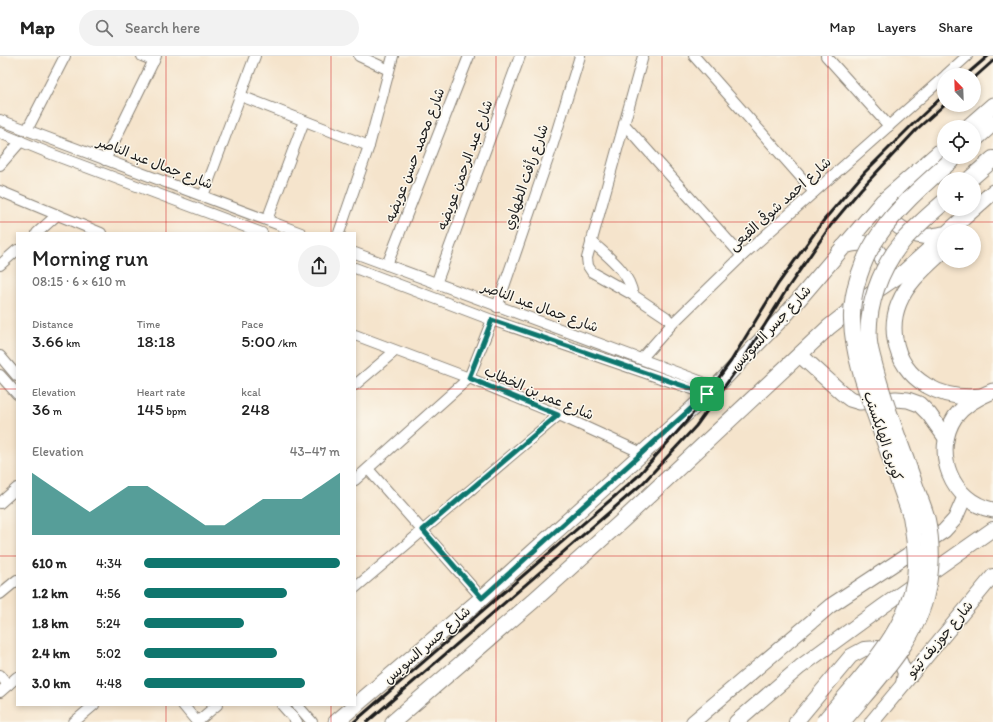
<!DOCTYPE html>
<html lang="en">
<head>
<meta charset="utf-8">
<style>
	body { margin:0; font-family:Itim,"Playpen Sans Arabic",sans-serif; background:#f2f2f2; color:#222; height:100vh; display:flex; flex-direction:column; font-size:15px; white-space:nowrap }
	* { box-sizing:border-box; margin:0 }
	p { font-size:13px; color:#767676 }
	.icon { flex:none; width:22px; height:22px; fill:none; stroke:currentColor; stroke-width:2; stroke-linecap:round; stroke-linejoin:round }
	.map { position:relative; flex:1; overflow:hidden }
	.sheet { position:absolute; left:16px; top:176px; width:340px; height:474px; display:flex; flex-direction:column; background:#fff; border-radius:0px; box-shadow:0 2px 6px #0003 }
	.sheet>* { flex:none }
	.needle { width:26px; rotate:337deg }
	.fabs { position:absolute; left:937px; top:12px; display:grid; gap:8px }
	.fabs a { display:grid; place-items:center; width:44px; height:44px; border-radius:50%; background:#fff; box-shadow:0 2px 6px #0003; font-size:20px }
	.pin { position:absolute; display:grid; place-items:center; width:34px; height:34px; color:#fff; margin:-17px; border-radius:8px; box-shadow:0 2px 6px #0006 }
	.round { display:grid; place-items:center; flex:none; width:42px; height:42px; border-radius:21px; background:#f2f2f2 }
	.overview { display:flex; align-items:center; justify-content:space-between; height:68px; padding:0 16px }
	h1 { font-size:22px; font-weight:600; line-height:30px }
	.metrics { display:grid; grid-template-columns:repeat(3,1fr); gap:6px; height:68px; padding:4px 16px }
	.metrics div { display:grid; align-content:center }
	.metrics b { font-size:17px; font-weight:600 }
	.metrics small { font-size:11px; font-weight:400 }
	.metrics p { font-size:11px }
	.chart { height:112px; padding:8px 16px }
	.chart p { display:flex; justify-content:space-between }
	.chart svg { width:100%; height:72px; margin-top:4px; fill:#0f766e; opacity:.7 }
	ul { padding:0 16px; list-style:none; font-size:13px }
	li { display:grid; grid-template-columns:64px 48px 1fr; align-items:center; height:30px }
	li i { height:10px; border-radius:5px; background:#0f766e }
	header { display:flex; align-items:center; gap:24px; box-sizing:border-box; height:56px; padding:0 20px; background:#fff; border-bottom:1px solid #e0e0e0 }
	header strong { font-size:19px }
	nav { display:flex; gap:22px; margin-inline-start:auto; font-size:14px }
	.search { width:280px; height:36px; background:#f2f2f2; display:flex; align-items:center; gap:10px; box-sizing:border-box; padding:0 14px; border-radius:22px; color:#767676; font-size:15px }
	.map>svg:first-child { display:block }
</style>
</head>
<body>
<header>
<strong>Map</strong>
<div class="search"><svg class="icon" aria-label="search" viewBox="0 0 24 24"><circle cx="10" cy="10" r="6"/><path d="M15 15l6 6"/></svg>Search here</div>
<nav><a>Map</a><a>Layers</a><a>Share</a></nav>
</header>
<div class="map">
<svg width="993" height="666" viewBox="0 0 993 666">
	<rect width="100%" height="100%" fill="#fbf7ec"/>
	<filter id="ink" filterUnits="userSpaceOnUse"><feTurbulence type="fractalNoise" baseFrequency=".025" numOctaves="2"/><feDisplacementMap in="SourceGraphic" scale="8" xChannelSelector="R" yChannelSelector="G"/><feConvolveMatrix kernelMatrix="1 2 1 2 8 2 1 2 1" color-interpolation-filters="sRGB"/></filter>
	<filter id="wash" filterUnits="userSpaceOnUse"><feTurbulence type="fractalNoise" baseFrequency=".012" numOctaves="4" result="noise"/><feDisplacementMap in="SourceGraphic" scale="16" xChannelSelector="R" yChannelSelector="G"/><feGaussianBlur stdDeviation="0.9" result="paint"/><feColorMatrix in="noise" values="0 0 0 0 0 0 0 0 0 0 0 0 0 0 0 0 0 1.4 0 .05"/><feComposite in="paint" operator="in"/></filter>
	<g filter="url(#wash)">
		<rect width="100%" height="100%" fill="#f5e4cc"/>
	</g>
	<g filter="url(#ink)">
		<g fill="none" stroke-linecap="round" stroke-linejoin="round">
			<g stroke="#888074" stroke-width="12">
				<g id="minor">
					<path d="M 142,0 L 154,5"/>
					<path d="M 359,0 L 389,14"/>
					<path d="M 643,0 L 587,202 L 588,210 L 592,216 L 633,239 L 666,261 L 672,268"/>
					<path d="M 694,0 L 814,136"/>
					<path d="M 826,0 L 889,70"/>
					<path d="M 946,19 L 967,0"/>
					<path d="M 241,40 L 369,90"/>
					<path d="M 0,64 L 301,177"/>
					<path d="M 624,68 L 742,200"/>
					<path d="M 27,74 L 65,0"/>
					<path d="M 0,77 L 54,99 L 262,177"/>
					<path d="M 105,104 L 156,0"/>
					<path d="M 0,109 L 21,85"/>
					<path d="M 0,135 L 101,177"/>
					<path d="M 203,140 L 255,0"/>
					<path d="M 267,164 L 304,65"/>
					<path d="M 37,177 L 57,159"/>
					<path d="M 339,177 L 369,90 L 393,0"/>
					<path d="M 591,185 C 608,201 629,215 633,239"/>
					<path d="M 355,197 L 716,331"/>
					<path d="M 0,209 L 17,194"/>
					<path d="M 387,209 L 469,0"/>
					<path d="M 355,212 L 492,264 L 707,338"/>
					<path d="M 436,228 L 520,0"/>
					<path d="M 497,251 L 552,91 L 580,0"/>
					<path d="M 355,279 L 469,322 L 559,359 L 642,397"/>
					<path d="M 0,300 L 17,320"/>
					<path d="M 641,303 L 672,268 L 742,200 L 944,21"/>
					<path d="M 0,319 L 17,338"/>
					<path d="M 355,329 L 395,295"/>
					<path d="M 368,413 L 482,542"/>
					<path d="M 355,424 L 469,322 L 492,264"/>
					<path d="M 0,447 L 17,432"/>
					<path d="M 355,532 L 559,359"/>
					<path d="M 0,538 L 17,524"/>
					<path d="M 0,619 L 8,629"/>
					<path d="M 0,636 L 17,621"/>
					<path d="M 183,649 L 197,666"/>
					<path d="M 282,649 L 297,666"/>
					<path d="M 297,649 L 312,666"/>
					<path d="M 74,666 L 94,649"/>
					<path d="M 197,666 L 217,649"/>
				</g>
			</g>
			<g stroke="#888074" stroke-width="16">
				<g id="secondary">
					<path d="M 693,666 L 830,550 L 944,475 L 955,463 L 965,440"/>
					<path d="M 736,666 L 800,611 L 882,551 L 993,473"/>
					<path d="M 796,666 L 851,600 L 864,593 L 879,592 L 893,598 L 899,603 L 905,617 L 903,628"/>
					<path d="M 872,666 L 993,520"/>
				</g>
			</g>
			<g stroke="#888074" stroke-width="17">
				<g id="primary">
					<path d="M 968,71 L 993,49"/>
					<path d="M 885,153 C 891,167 905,178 922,180 C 929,181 937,179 944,178"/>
					<path d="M 949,175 L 993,136"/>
					<path d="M 843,191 C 868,180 884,194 887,220"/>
					<path d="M 944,194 C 927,210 908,225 899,247 C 894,259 893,271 895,283 C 902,326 943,345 982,340"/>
					<path d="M 800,299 L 842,337 L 850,343 L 860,346 L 896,343 L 908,344 L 919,348 L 929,358 L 946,382"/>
					<path d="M 993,335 C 978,341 965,348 955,361 C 932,396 951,446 993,454"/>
					<path d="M 336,666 L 482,542 L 716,331 L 788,256 L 882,146 L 944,92"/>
					<path d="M 393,666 L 532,546 L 623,464 L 829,271 L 867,241 L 904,216 L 944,180"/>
				</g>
			</g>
			<g stroke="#888074" stroke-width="18">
				<g id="trunk">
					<path d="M 974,84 L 993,67"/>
					<path d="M 970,123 L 993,103"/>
				</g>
			</g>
			<use href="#minor" stroke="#fff" stroke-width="10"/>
			<use href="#secondary" stroke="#fff" stroke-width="14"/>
			<use href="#primary" stroke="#fff" stroke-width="15"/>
			<use href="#trunk" stroke="#fff" stroke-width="16"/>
			<g stroke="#1c1c1c" stroke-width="3">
				<path d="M 966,19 L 988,0"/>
				<path d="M 974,22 L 993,5"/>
				<path d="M 354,666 L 637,421 L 687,365 L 731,305 L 778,228 L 824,164 L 865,116 L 913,68 L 944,39"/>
				<path d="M 367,666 L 643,427 L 696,370 L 740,309 L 787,233 L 831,169 L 861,133 L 917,73 L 944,49"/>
			</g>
			<g stroke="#888074" stroke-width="18" stroke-linecap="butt">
				<g id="trunk-bridge">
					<path d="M 824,666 C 861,621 915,570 916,509 C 916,492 914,477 911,460 C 899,426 887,392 875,358 C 864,328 853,296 852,264 C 851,236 863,201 879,179 C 900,148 928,125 955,101"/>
					<path d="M 842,666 C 874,627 918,584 927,533 C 932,510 932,487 927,464 C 924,451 918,439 914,427 C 901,389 885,351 875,312 C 873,304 870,295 869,286 C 866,251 880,212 903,185 C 915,171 930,158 944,146"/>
				</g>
			</g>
			<use href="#trunk-bridge" stroke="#fff" stroke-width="16"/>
		</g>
	</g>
	<g fill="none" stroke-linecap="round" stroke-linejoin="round" filter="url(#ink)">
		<g stroke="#fff" stroke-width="8">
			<path id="route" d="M 492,264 L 707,338 L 482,542 L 423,474 L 558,359 L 469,322 Z"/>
		</g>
		<use href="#route" stroke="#0f766e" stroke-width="5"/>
	</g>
	<path fill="none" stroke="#d62828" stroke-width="1" stroke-opacity="0.55" d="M 166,0 L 166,177M 331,0 L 331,177M 496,0 L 496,666M 662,0 L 662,666M 828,0 L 828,666M 0,166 L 993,166M 0,333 L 17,333M 355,333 L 993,333M 0,500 L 17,500M 355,500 L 993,500M 166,649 L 166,666M 331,649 L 331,666"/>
	<g text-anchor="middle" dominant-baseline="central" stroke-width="3" stroke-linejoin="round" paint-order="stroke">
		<g font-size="14" fill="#1c1c1c" stroke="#fbf7ec">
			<text transform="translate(415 99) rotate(-69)">شارع محمد حسن عويضه</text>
			<text transform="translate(155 107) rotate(21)">شارع جمال عبد الناصر</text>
			<text transform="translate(465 109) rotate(-70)">شارع عبد الرحمن عويضه</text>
			<text transform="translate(526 121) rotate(-71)">شارع رأفت الطهاوي</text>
			<text transform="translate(780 148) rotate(-42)">شارع احمد شوقى القيعى</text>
			<text transform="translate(540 251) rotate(20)">شارع جمال عبد الناصر</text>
			<text transform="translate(771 272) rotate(-47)">شارع جسر السويس</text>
			<text transform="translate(539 337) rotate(23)">شارع عمر بن الخطاب</text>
			<text transform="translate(883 380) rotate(71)">كوبرى الهايكستب</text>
			<text transform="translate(940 583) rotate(-50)">شارع جوزيف تيتو</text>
			<text transform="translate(427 589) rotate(-41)">شارع جسر السويس</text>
		</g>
	</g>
</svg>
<div class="fabs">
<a><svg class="needle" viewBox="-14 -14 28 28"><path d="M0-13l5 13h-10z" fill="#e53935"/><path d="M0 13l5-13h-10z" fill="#767676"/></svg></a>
<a><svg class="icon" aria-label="locate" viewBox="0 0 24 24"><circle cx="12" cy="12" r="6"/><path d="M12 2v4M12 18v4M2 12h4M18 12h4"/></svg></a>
<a>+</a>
<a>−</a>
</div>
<div class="pin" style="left:707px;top:338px;background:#1e9e55"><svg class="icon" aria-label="arrive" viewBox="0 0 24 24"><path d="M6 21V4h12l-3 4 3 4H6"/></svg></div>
<section class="sheet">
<div class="overview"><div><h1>Morning run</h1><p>08:15 · 6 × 610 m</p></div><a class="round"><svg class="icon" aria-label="share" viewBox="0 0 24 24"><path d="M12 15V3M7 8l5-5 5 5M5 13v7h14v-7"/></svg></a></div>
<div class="metrics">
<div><p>Distance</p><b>3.66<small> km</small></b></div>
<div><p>Time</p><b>18:18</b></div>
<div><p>Pace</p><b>5:00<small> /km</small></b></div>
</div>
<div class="metrics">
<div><p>Elevation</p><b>36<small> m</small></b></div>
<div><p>Heart rate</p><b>145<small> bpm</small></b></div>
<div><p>kcal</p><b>248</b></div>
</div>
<div class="chart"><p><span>Elevation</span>43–47 m</p>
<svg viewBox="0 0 160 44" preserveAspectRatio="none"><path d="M0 44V6L10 14L20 22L30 30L40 22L50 14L60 14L70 22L80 30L90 38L100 38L110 30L120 22L130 22L140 22L150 14L160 6V44z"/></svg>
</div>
<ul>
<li><b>610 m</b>4:34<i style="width:100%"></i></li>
<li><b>1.2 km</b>4:56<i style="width:73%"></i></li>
<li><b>1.8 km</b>5:24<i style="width:51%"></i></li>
<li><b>2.4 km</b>5:02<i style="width:68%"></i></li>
<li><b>3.0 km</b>4:48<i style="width:82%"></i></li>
</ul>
</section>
</div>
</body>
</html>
